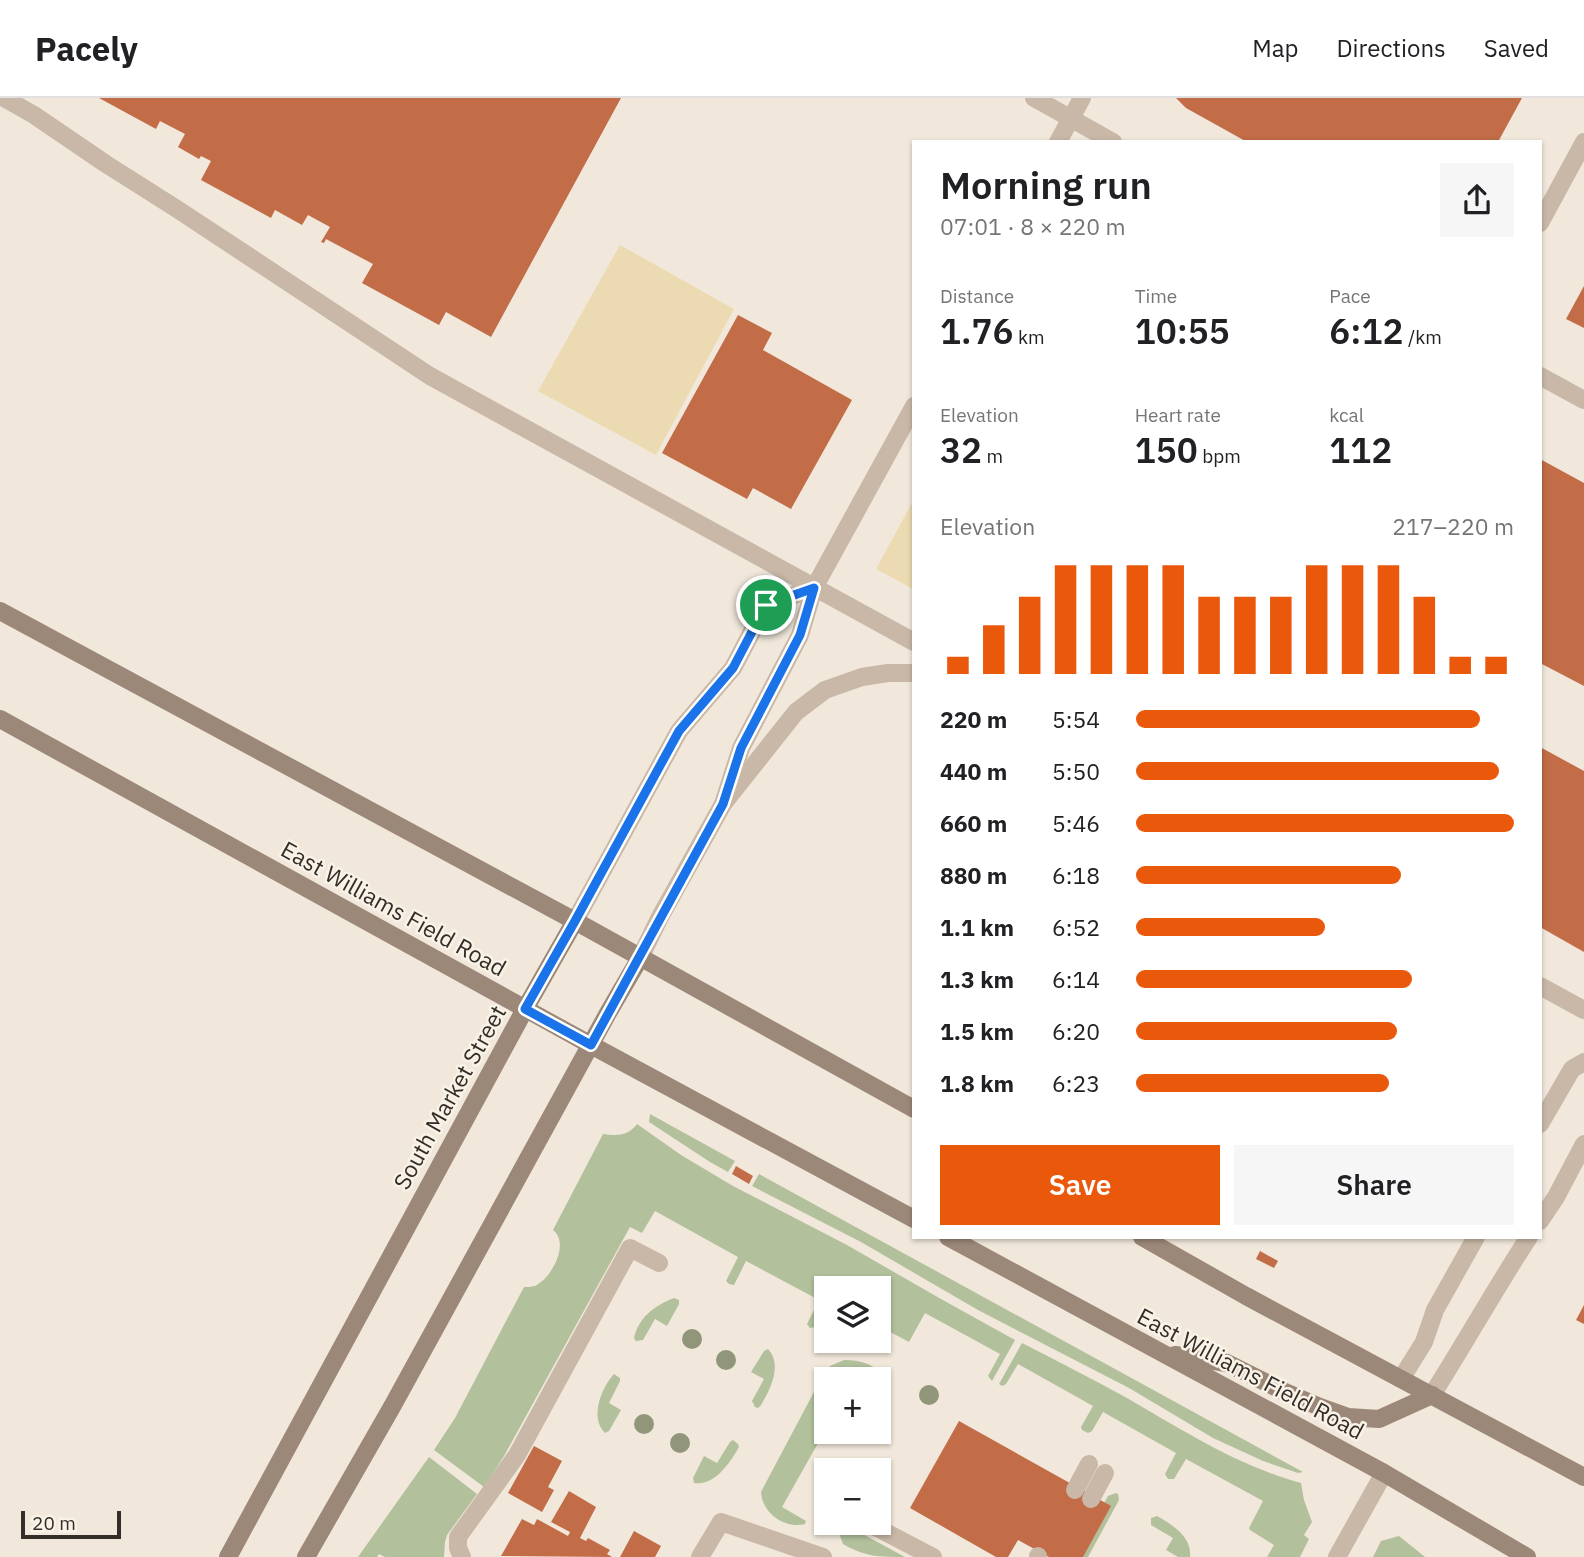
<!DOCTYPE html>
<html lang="en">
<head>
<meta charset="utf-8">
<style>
	body { margin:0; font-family:"IBM Plex Sans",sans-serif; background:#f6f6f6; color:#202124; height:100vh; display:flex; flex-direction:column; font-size:26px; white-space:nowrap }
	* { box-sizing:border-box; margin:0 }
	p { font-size:23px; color:#757577 }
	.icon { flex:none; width:38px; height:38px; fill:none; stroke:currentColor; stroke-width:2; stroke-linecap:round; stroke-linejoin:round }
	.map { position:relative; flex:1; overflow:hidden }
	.panel { position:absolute; left:912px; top:42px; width:630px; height:1099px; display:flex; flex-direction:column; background:#fff; border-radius:0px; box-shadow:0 2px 5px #0004 }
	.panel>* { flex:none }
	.controls { position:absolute; left:814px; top:1178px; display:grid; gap:14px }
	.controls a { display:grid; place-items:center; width:77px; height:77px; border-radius:0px; background:#fff; box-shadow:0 2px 5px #0004; font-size:35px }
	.scale { position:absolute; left:21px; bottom:18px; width:100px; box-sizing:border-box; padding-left:7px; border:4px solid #352d28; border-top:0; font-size:19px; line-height:24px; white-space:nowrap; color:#352d28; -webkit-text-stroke:5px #f9f2e7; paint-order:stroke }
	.pin { position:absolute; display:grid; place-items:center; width:60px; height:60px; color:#fff; margin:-30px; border:4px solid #fff; border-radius:50%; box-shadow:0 2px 7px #0007 }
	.round { display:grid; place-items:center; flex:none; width:74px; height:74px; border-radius:0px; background:#f6f6f6 }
	.overview { display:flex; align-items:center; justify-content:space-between; height:119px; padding:0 28px }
	h1 { font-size:38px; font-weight:600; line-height:52px }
	.metrics { display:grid; grid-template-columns:repeat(3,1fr); gap:10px; height:119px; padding:7px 28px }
	.metrics div { display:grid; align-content:center }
	.metrics b { font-size:35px; font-weight:600 }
	.metrics small { font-size:19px; font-weight:400 }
	.metrics p { font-size:19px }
	.chart { height:196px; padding:14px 28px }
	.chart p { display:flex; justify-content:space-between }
	.chart svg { width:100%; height:126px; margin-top:7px; stroke:#ea580c; stroke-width:6 }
	.primary-button { display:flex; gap:14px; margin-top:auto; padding:14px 28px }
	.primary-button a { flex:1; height:80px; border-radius:0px; background:#ea580c; color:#fff; font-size:28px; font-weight:600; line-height:80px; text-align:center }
	.primary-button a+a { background:#f6f6f6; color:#202124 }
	ul { padding:0 28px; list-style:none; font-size:23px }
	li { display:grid; grid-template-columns:112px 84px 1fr; align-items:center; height:52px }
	li i { height:18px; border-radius:9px; background:#ea580c }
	header { display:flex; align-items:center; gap:42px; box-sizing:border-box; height:98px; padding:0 35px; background:#fff; border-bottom:2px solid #e0e0e0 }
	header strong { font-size:33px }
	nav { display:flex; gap:38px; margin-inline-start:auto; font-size:24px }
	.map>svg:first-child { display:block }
</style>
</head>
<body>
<header>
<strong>Pacely</strong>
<nav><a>Map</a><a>Directions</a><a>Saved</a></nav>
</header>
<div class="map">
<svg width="1584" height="1459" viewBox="0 0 1584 1459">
	<rect width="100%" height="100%" fill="#f1e8db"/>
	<g fill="#b2c09c">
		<path d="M 650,1016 L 735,1063 L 728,1074 L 710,1064 L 649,1024 Z"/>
		<path d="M 637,1026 L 681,1057 L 733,1088 L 847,1147 L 941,1201 L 1015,1242 L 992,1283 L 988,1278 L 1000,1256 L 925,1215 L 909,1244 L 879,1228 L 878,1190 L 826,1190 L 826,1227 L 810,1230 L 807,1226 L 819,1202 L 746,1163 L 734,1187 L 729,1186 L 726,1183 L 738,1159 L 655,1113 L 642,1135 L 630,1129 L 504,1358 L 484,1389 L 434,1352 L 455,1320 L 524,1189 C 527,1189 531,1189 535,1188 C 552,1180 570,1145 553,1132 L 603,1036 C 617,1038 628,1038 637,1026 Z"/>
		<path d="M 759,1076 L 1303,1374 L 1298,1375 L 1263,1363 L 1213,1340 L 1129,1290 L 978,1212 L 861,1144 L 752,1088 Z"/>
		<path d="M 674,1200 L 679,1202 L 679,1206 L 667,1228 L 655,1221 L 643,1242 L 636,1243 L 634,1240 C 639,1219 654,1208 674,1200 Z"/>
		<path d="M 1022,1245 C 1057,1263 1093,1281 1127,1300 C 1184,1333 1238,1368 1301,1385 L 1304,1402 L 1312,1424 L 1304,1437 L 1309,1441 L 1300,1459 L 1267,1459 L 1274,1447 L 1250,1432 L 1249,1430 L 1263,1403 L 1186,1361 L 1174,1381 L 1168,1381 L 1165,1376 L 1176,1355 L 1103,1314 L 1092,1333 L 1088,1335 L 1082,1332 L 1081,1329 L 1093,1308 L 1018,1266 L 1006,1286 L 1002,1288 L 999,1286 Z"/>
		<path d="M 768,1251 C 783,1267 770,1292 761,1307 L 758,1310 L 755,1309 L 752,1303 L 764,1281 L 751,1274 L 764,1253 Z"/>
		<path d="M 844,1262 C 860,1262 877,1266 884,1281 L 879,1290 L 878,1281 L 860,1281 L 856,1279 L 854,1281 L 826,1281 L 826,1331 L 782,1409 L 806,1423 L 805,1426 C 785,1431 762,1415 761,1394 L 824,1275 L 830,1268 Z"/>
		<path d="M 614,1276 L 620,1280 L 620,1283 L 609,1305 L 621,1312 L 609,1333 L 605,1335 C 589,1319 602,1289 614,1276 Z"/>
		<path d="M 733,1342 L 738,1346 L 739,1349 C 729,1366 715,1388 694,1385 L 693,1380 L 704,1358 L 717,1365 L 730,1344 Z"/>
		<path d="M 429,1359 L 477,1396 L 447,1437 L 445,1444 L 444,1459 L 385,1459 L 379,1456 L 377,1459 L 358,1459 Z"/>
		<path d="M 1116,1395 L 1118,1396 L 1119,1402 L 1088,1459 L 1074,1459 L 1108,1398 Z"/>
		<path d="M 1157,1418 C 1173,1427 1192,1439 1190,1459 L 1178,1459 L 1166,1452 L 1173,1440 L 1151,1427 L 1151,1420 Z"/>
		<path d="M 846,1427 L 905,1459 C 880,1459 865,1459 843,1446 L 840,1438 Z"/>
		<path d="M 1399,1438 L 1425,1459 L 1373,1459 L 1381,1443 Z"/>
	</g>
	<g fill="#ecdbb2">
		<path d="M 620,147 L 734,211 L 656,357 L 538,293 Z"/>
		<path d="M 913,403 L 914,491 L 913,491 L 876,471 Z"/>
	</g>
	<g fill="#c26c48">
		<path d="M 99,0 L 621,0 L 491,239 L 446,214 L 439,227 L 362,185 L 373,166 L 326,141 L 324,145 L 321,144 L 330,129 L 308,117 L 302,127 L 275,112 L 271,120 L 201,82 L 211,63 L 201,58 L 199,61 L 178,49 L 185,36 L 160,23 L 156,31 Z"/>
		<path d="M 1176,0 L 1522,0 L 1498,44 L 1247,44 L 1186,10 Z"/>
		<path d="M 1584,188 L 1584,230 L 1566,221 Z"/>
		<path d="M 738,217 L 772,235 L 763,252 L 852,302 L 791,411 L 753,390 L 747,401 L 662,355 Z"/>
		<path d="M 1540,361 L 1584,385 L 1584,588 L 1540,565 Z"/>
		<path d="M 1540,649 L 1584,673 L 1584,854 L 1540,829 Z"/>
		<path d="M 736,1068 L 753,1078 L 749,1086 L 732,1076 Z"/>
		<path d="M 1260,1153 L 1278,1163 L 1274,1170 L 1256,1161 Z"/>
		<path d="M 1584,1207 L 1584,1226 L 1576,1222 Z"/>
		<path d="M 959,1323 L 1111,1408 L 1083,1459 L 1049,1459 L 1018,1442 L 1008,1459 L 996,1459 L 910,1410 Z"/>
		<path d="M 534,1348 L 562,1363 L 548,1389 L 554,1392 L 542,1414 L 508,1395 Z"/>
		<path d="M 569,1393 L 596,1409 L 580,1440 L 586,1443 L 588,1440 L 610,1452 L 607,1456 L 612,1459 L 501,1458 L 522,1421 L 534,1427 L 537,1421 L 568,1438 L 570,1434 L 551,1424 Z"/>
		<path d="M 634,1433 L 661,1448 L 655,1459 L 620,1459 Z"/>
	</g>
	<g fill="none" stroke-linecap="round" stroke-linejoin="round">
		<g stroke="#c9b8a7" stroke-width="18">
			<path d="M 4,0 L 34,17 L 106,66 L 177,111 L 430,278 L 914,544"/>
			<path d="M 1034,0 L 1113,44"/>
			<path d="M 1058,44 L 1082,0"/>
			<path d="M 1540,125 L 1584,44"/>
			<path d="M 1540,278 L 1584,302"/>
			<path d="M 723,706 L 741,650 L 800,537 L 814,490 L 914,308"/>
			<path d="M 575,823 L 679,633 L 733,570 L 766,507 L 814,490"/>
			<path d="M 640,860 L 660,819 L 723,706 L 796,614 L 825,592 L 862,579 L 888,575 L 914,575"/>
			<path d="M 1540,888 L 1584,912"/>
			<path d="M 1540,1026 L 1572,971 L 1584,964"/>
			<path d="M 1540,1123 L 1556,1099 L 1584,1046"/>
			<path d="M 1401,1281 L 1424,1244 L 1435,1212 L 1476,1139"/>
			<path d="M 1432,1297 C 1465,1245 1495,1191 1529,1139"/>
			<path d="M 1075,1392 L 1089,1366"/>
			<path d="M 1091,1401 L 1105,1375"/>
			<path d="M 866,1424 L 933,1459"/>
			<path d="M 462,1459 L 458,1450 L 458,1439 L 517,1357 L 630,1150 L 659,1165"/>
			<path d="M 700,1459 L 721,1424 L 823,1459"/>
			<path d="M 1038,1459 L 1038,1458"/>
			<path d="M 1337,1459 L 1384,1375"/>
		</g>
		<g stroke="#9c8879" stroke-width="18">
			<path d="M 0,513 L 575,823 L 914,1011"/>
			<path d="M 0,621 L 591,947 L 914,1121"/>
			<path d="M 948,1139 L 1384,1375 L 1527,1459"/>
			<path d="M 1142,1139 L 1246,1198 L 1584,1379"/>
			<path d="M 1175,1257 L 1227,1265 L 1285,1294 L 1320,1309 L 1348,1319 L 1379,1321 L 1432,1297"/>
			<path d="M 228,1459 L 525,911 L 575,823"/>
			<path d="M 306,1459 L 393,1307 L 608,915 L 640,860"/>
		</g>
	</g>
	<g fill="#91967b">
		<circle cx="692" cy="1241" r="10"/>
		<circle cx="726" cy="1262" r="10"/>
		<circle cx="929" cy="1297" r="10"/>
		<circle cx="644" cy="1326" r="10"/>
		<circle cx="680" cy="1345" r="10"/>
	</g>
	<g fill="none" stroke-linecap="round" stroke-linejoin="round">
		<g stroke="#fff" stroke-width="14">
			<path id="route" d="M 814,490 L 800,537 L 741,650 L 723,706 L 591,947 L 525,911 L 575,823 L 679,633 L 733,570 L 766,507 Z"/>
		</g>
		<use href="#route" stroke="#1a73e8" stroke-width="9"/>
	</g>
	<g text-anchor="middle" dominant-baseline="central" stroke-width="5" stroke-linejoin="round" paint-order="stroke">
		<g font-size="23" fill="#352d28" stroke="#f9f2e7">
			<text transform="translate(394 810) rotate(29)">East Williams Field Road</text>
			<text transform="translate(449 999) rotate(-61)">South Market Street</text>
			<text transform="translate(1251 1275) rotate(28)">East Williams Field Road</text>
		</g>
	</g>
</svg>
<div class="controls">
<a><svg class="icon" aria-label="layers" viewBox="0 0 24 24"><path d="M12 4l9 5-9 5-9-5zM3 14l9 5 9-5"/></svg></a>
<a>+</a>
<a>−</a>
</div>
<div class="scale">20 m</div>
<div class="pin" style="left:766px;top:507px;background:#1e9e55"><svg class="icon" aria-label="arrive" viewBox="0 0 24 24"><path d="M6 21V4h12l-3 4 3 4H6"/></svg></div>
<section class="panel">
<div class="overview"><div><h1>Morning run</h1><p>07:01 · 8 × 220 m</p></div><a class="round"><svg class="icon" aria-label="share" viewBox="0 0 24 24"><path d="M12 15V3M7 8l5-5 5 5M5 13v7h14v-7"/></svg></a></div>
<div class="metrics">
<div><p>Distance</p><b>1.76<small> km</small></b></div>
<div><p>Time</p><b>10:55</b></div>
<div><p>Pace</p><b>6:12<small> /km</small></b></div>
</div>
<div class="metrics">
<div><p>Elevation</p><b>32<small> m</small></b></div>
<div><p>Heart rate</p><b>150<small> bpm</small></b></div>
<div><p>kcal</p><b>112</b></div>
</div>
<div class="chart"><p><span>Elevation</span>217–220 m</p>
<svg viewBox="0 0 160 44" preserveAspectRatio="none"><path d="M5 44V38M15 44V27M25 44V17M35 44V6M45 44V6M55 44V6M65 44V6M75 44V17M85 44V17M95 44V17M105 44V6M115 44V6M125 44V6M135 44V17M145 44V38M155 44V38"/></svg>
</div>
<ul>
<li><b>220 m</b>5:54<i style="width:91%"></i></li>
<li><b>440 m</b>5:50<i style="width:96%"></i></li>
<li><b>660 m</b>5:46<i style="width:100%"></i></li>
<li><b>880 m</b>6:18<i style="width:70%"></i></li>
<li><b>1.1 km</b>6:52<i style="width:50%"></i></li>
<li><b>1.3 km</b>6:14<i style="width:73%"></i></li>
<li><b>1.5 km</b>6:20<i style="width:69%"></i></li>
<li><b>1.8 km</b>6:23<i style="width:67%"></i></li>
</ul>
<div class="primary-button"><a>Save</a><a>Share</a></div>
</section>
</div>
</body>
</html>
